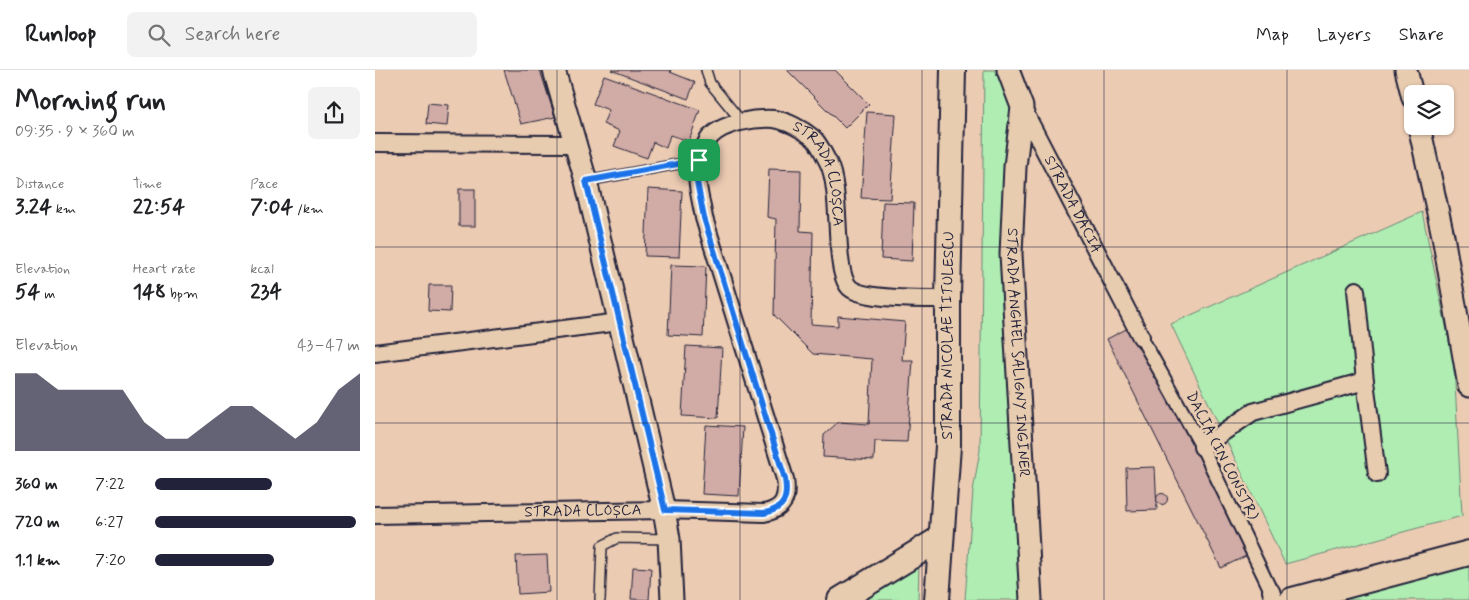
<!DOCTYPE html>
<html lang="en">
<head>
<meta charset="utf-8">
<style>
	body { margin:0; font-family:Mynerve,sans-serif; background:#f2f2f2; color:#202124; height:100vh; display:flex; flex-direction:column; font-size:19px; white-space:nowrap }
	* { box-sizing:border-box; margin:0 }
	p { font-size:16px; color:#757577 }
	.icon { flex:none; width:28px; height:28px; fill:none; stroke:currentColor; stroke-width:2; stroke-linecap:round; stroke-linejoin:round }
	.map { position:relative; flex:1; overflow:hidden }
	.sheet { display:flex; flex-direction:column; background:#fff; width:375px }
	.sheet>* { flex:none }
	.buttons { position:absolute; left:1029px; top:15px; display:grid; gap:10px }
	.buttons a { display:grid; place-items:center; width:50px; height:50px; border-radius:8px; background:#fff; box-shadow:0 1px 4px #0004; font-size:25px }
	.pin { position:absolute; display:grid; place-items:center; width:42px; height:42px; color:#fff; margin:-21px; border-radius:10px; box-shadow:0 2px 8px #0006 }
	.round { display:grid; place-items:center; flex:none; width:52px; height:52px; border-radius:8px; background:#f2f2f2 }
	.head { display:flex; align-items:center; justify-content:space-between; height:85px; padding:0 15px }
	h1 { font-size:28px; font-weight:700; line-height:38px }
	.metrics { display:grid; grid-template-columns:repeat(3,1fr); gap:8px; height:85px; padding:5px 15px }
	.metrics div { display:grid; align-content:center }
	.metrics b { font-size:21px; font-weight:700 }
	.metrics small { font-size:14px; font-weight:400 }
	.metrics p { font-size:14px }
	.chart { height:140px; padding:10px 15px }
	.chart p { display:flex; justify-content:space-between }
	.chart svg { width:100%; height:90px; margin-top:5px; fill:#22223b; opacity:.7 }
	ul { padding:0 15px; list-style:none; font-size:16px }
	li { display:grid; grid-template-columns:80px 60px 1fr; align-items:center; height:38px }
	li i { height:12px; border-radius:6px; background:#22223b }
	header { display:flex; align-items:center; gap:30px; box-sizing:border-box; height:70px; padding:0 25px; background:#fff; border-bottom:1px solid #e0e0e0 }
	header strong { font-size:24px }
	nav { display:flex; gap:28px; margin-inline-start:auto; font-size:18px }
	.search { width:350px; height:45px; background:#f2f2f2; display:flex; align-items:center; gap:12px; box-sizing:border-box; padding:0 18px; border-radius:8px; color:#757577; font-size:19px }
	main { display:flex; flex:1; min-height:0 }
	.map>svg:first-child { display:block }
</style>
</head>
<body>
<header>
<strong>Runloop</strong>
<div class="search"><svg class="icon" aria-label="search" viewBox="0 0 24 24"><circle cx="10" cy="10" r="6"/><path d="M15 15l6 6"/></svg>Search here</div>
<nav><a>Map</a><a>Layers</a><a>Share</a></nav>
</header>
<main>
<section class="sheet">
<div class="head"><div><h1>Morning run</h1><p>09:35 · 9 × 360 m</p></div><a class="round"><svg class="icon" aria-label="share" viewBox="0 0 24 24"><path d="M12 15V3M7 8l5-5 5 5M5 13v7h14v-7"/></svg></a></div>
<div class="metrics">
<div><p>Distance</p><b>3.24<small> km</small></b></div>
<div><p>Time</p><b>22:54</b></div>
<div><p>Pace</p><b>7:04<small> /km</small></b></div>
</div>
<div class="metrics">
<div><p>Elevation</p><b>54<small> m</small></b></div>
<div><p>Heart rate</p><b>148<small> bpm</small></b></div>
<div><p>kcal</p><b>234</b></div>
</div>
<div class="chart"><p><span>Elevation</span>43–47 m</p>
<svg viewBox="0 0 160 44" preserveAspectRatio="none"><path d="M0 44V6L10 6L20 14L30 14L40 14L50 14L60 30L70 38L80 38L90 30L100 22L110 22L120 30L130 38L140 30L150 14L160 6V44z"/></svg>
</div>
<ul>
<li><b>360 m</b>7:22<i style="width:57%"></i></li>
<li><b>720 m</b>6:27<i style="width:98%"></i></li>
<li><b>1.1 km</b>7:20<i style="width:58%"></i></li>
</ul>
</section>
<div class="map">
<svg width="1094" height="530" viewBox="0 0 1094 530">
	<rect width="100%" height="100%" fill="#eccbb3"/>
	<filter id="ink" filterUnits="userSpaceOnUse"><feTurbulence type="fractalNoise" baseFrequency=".02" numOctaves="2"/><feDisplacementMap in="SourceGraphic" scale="10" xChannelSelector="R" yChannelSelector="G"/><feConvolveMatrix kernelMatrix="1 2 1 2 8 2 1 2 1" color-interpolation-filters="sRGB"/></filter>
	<g filter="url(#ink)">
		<g fill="#b0edb2" stroke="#698876">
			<path d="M 609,0 L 635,0 L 645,50 L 645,254 L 656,530 L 590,530 L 598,421 L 605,380 Z"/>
			<path d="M 1047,142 L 1079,294 L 1087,446 L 910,494 L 796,254 Z"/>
			<path d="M 1094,494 L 1094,530 L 951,530 Z"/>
			<path d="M 544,495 L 543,530 L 486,530 Z"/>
		</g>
		<g fill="#d1aba5" stroke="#22223b">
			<path d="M 129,0 L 165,0 L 180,47 L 146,54 Z"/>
			<path d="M 236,0 L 296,0 L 295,2 L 320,12 L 313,29 Z"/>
			<path d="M 412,0 L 460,0 L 494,34 L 470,58 Z"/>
			<path d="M 229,5 L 325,40 L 314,71 L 295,65 L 291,78 L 278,72 L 272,88 L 239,76 L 245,61 L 228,54 L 234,40 L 218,34 Z"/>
			<path d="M 53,33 L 74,35 L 72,56 L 51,54 Z"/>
			<path d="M 492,42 L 521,44 L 515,129 L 486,128 Z"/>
			<path d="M 394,99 L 426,100 L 425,161 L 438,162 L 436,254 L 463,256 L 463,246 L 530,252 L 527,290 L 538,290 L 532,372 L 500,371 L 499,390 L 448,387 L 449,365 L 463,352 L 494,354 L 497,289 L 438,284 L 399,245 L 401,149 L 392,147 Z"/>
			<rect x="84" y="119" width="16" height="37"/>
			<path d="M 273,119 L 307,121 L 304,187 L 270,186 Z"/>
			<path d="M 508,132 L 539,133 L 537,191 L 506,189 Z"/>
			<path d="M 296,195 L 331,196 L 328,267 L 293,265 Z"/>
			<path d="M 54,215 L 76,215 L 75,242 L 53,241 Z"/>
			<path d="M 759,255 L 873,485 L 846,498 L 732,269 Z"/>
			<path d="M 311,276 L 347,278 L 343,348 L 307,346 Z"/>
			<path d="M 331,355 L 368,357 L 364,426 L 327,424 Z"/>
			<path d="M 780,397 L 782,440 L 752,441 L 751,398 Z"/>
			<circle cx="787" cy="429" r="5.5"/>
			<path d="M 172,485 L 174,522 L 143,524 L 141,486 Z"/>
			<path d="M 258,497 L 276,498 L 274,530 L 256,529 Z"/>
		</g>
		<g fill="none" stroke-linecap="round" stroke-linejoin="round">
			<g stroke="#22223b" stroke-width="12">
				<g id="service">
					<path d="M 331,0 L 335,13 L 367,52"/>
					<path d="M 212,111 L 324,90"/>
					<path d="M 225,530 L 227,476 L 242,468 L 294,469"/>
				</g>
			</g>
			<g stroke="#22223b" stroke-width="16">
				<path id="pedestrian" d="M 766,267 L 827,377 L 896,521"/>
			</g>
			<g stroke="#22223b" stroke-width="20">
				<g id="minor">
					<path id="s1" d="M 647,37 L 766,267"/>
					<path d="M 0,73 L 201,74"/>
					<path d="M 0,283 L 244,252"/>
					<path d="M 990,311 L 1002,404"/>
					<path d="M 827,377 L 878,342 L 990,311 L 981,220"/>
					<path id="s2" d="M 0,445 L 289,440 L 389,443 C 409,439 413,428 410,409 L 329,148 C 326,129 318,106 325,88 C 327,82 331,72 335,67 C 349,52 380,48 399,49 C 412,51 427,59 437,67 C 444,72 449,85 453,92 C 468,121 457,202 475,218 C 489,230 553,229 573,229"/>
					<path d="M 896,521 L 899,530"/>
				</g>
			</g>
			<g stroke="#22223b" stroke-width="25">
				<g id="tertiary">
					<path d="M 179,0 L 211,111 L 289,440 L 294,469 L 297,530"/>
					<path id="s3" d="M 633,0 L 647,37 L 640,97 L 636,184 L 656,530"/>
					<path d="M 1031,0 L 1038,28"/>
					<path d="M 1044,56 L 1068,166 L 1094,316"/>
				</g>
			</g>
			<g stroke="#22223b" stroke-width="28">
				<g id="secondary">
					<path d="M 465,530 L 566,468"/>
					<path id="s4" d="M 562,530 L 573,376 L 573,229 L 578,0"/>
					<path d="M 917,530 L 1094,483"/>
				</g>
			</g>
			<use href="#service" stroke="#e8ccaf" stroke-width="9"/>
			<use href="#pedestrian" stroke="#e8ccaf" stroke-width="12"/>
			<use href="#minor" stroke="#e8ccaf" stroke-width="16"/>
			<use href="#tertiary" stroke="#e8ccaf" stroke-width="21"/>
			<use href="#secondary" stroke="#e8ccaf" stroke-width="24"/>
		</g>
	</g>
	<g fill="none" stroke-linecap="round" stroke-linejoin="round" filter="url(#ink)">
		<g stroke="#fff" stroke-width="10">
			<path id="route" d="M 324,90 L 322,112 L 329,148 L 410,409 C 413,428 410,439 389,443 L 290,440 L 211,111 Z"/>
		</g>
		<use href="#route" stroke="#1a73e8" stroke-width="6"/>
	</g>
	<path fill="none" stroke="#22223b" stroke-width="1" stroke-opacity="0.55" d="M 182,0 L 182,530M 365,0 L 365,530M 547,0 L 547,530M 729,0 L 729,530M 912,0 L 912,530M 0,177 L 1094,177M 0,353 L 1094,353"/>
	<g text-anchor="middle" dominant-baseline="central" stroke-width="5" stroke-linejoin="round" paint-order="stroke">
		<g font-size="15" fill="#22223b" stroke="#e8ccaf">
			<text stroke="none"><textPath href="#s2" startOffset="940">STRADA CLOȘCA</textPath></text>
			<text stroke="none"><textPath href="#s1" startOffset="110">STRADA DACIA</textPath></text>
			<text stroke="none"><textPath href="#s4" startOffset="265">STRADA NICOLAE TITULESCU</textPath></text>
			<text stroke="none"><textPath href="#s3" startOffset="286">STRADA ANGHEL SALIGNY INGINER</textPath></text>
			<text transform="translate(847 386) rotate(63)">DACIA (IN CONSTR)</text>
			<text stroke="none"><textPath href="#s2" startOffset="208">STRADA CLOȘCA</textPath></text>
		</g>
	</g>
</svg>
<div class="buttons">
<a><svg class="icon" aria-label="layers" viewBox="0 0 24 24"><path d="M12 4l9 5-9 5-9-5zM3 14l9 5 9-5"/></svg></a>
</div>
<div class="pin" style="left:324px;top:90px;background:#1e9e55"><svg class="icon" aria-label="arrive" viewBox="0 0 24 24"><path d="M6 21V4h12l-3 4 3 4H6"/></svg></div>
</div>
</main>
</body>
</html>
